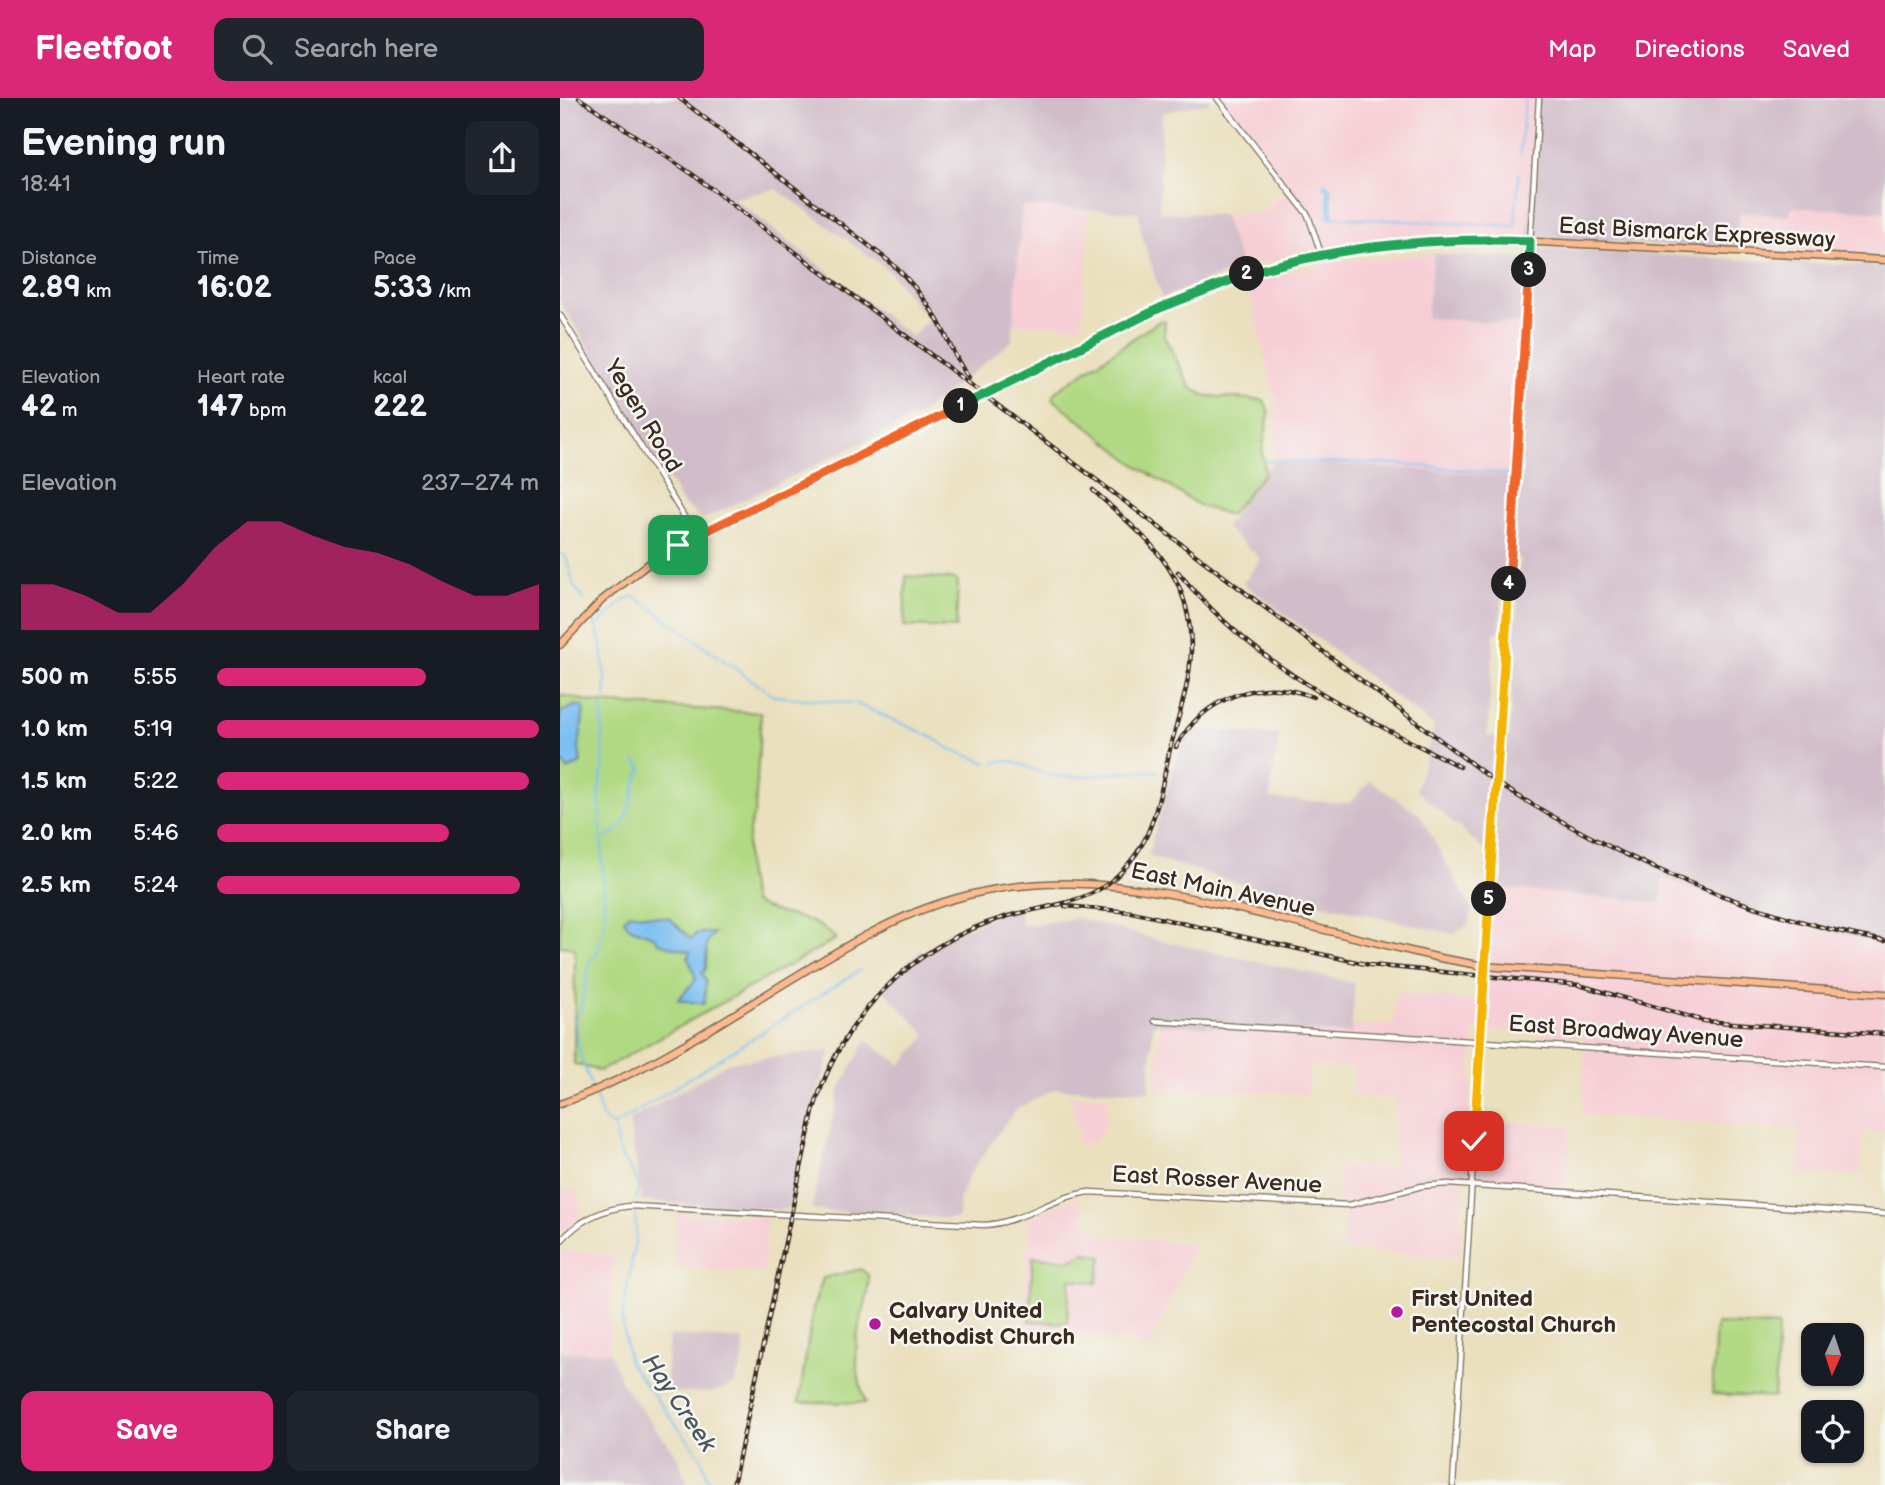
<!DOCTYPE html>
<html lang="en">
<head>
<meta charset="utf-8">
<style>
	body { margin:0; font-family:"Balsamiq Sans",sans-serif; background:#20242c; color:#f1f3f6; height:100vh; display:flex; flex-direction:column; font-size:26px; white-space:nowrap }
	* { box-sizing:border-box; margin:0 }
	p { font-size:23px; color:#9ea1a6 }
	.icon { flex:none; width:38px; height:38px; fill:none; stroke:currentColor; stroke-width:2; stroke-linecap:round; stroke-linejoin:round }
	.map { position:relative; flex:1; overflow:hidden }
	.sheet { display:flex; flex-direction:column; background:#171b24; width:560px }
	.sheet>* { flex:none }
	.needle { width:46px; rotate:183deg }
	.fabs { position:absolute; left:1241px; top:1225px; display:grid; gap:14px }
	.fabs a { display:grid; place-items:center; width:63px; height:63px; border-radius:14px; background:#171b24; box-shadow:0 2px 5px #0004; font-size:35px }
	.pin { position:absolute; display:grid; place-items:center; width:60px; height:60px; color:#fff; margin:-30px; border-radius:14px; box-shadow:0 4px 10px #0006 }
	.km { position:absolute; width:35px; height:35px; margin:-18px; border-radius:50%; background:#222; color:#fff; font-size:19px; line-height:35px; text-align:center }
	.round { display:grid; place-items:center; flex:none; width:74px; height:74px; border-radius:14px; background:#20242c }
	.summary { display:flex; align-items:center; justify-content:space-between; height:119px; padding:0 21px }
	h1 { font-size:38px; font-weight:700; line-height:52px }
	.stats { display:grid; grid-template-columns:repeat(3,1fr); gap:10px; height:119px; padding:7px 21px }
	.stats div { display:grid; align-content:center }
	.stats b { font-size:30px; font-weight:700 }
	.stats small { font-size:19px; font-weight:400 }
	.stats p { font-size:19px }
	.chart { height:196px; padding:14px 21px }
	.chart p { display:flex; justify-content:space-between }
	.chart svg { width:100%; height:126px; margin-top:7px; fill:#db2777; opacity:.7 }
	.button { display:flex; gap:14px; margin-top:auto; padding:14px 21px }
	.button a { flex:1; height:80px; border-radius:14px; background:#db2777; color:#fff; font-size:28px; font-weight:700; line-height:80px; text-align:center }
	.button a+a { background:#20242c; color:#f1f3f6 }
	ul { padding:0 21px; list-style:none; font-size:23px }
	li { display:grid; grid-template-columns:112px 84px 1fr; align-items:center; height:52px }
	li i { height:18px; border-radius:9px; background:#db2777 }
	header { display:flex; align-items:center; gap:42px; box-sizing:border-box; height:98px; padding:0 35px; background:#db2777; color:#fff }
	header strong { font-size:33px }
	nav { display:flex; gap:38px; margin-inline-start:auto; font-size:24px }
	.search { width:490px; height:63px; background:#20242c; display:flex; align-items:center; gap:18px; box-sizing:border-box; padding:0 24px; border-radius:14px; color:#9ea1a6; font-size:26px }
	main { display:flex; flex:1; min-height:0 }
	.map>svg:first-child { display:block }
</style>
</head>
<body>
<header>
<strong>Fleetfoot</strong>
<div class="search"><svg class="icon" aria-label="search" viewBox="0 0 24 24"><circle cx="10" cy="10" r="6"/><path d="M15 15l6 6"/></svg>Search here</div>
<nav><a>Map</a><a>Directions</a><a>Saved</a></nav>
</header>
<main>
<section class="sheet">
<div class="summary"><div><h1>Evening run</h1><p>18:41</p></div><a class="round"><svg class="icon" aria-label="share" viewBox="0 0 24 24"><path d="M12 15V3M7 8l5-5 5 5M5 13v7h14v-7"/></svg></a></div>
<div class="stats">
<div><p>Distance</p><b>2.89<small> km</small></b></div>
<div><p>Time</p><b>16:02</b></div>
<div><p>Pace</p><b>5:33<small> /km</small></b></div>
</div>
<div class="stats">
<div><p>Elevation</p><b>42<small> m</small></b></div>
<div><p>Heart rate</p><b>147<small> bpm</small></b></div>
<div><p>kcal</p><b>222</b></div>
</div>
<div class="chart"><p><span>Elevation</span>237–274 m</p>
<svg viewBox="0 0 160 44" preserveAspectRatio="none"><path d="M0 44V28L10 28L20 32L30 38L40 38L50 28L60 15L70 6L80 6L90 11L100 15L110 17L120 21L130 27L140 32L150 32L160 28V44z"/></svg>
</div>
<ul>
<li><b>500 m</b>5:55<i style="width:65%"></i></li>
<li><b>1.0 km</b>5:19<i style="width:100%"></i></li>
<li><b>1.5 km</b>5:22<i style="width:97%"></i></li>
<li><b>2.0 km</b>5:46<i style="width:72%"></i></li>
<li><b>2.5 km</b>5:24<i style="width:94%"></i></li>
</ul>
<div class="button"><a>Save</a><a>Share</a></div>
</section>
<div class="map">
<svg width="1325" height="1387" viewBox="0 0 1325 1387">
	<rect width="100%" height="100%" fill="#f6f6f2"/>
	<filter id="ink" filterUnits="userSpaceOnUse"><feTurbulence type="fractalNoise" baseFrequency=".0143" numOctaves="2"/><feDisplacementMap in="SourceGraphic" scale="14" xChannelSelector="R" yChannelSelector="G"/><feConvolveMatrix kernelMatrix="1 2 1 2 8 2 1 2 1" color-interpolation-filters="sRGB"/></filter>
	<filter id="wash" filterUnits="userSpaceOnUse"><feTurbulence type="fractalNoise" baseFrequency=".00686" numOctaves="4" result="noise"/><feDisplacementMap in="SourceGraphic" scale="28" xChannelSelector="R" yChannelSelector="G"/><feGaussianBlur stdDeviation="1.57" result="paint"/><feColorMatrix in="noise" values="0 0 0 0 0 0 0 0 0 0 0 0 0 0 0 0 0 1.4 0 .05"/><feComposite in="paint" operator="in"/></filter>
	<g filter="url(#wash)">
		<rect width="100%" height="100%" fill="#eae0be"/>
		<g fill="#f6cfd6">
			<path d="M 661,0 L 976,0 L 968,138 L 859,137 L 764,151 L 682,169 L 663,117 L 702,114 L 732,90 Z"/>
			<path d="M 461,108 L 530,111 L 522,228 L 453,226 Z"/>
			<path d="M 1231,109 L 1325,114 L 1325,159 L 1176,152 L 1178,115 L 1230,118 Z"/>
			<path d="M 874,156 L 867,220 L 961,226 L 950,378 L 714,362 L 715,302 L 687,185 L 770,165 L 768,163 Z"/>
			<path d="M 1103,779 L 1193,813 L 1325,847 L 1325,1034 L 1303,1033 L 1300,1078 L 1237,1074 L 1240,1028 L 1221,1030 L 1022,1017 L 1024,940 L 914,931 L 909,1021 L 1010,1028 L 1006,1087 L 903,1081 L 899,1160 L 781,1151 L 785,1115 L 778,1098 L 779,1068 L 835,1070 L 835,999 L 793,998 L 793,969 L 751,967 L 748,996 L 596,989 L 600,926 L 791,936 L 792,927 L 833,927 L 836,894 L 915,903 L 923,798 L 928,789 L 1100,805 Z"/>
			<path d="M 509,997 L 548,999 L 546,1026 L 536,1043 L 520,1046 Z"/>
			<path d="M 0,1092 L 19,1093 L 20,1118 L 0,1135 Z"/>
			<path d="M 518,1100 L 527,1124 L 544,1138 L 635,1146 L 589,1250 L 565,1242 L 463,1232 L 469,1139 L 465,1121 Z"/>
			<path d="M 117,1115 L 207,1119 L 204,1175 L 114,1169 Z"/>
			<path d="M 0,1153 L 54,1155 L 49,1229 L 50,1255 L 0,1254 Z"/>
		</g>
		<g fill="#d1bdc9" fill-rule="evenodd">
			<path d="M 0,0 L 648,0 L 649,4 L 602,15 L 599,114 L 663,117 L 682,169 L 602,200 L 580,131 L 579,114 L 462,108 L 452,243 L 359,317 L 146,420 L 141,420 L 123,406 L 0,203 ZM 217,91 L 328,172 L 368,221 L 352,239 L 173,100 Z"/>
			<path d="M 976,0 L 1325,0 L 1325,114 L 1231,109 L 1230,118 L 1179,115 L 1176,152 L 968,138 Z"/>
			<path d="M 971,150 L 1325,169 L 1325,847 L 1193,813 L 1103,780 L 1101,805 L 928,789 L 925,753 L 856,692 L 874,628 L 683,485 L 701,461 L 665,429 L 714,362 L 950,378 L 940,533 L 934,536 L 927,638 L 949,639 L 960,459 L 954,457 Z"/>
			<path d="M 874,156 L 965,161 L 961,226 L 866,220 Z"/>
			<path d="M 633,631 L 718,637 L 710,701 L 790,705 L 810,683 L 860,717 L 912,812 L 909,826 L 893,836 L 705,793 L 588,758 L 612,674 L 622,647 Z"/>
			<path d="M 458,809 L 462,828 L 518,820 L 602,843 L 795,885 L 791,936 L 593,926 L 589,993 L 495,991 L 456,1011 L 410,1075 L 400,1099 L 398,1121 L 251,1112 L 279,993 L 306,942 L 341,967 L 367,937 L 321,890 L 357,856 L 392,836 Z"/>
			<path d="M 271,953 L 245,1034 L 227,1112 L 82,1103 L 69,1023 L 169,964 Z"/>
			<path d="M 109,1237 L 184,1242 L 183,1264 L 173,1287 L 151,1295 L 105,1294 Z"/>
			<path d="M 0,1254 L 50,1255 L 62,1286 L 117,1358 L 128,1387 L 0,1387 Z"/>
		</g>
		<g fill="#b1d984" stroke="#768251" stroke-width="2">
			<path d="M 599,223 L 605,223 L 604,238 L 631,290 L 646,298 L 704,302 L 709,315 L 702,354 L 705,374 L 670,417 L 640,408 L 576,367 L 492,300 L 495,294 Z"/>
			<path d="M 346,478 L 395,481 L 398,484 L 396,530 L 344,528 Z"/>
			<path d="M 0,597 L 37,605 L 201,615 L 195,714 C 183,740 186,777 193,804 C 222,822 250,813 276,841 L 40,973 L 14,966 L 15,850 L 0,848 Z"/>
			<path d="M 525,1155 L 542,1158 L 537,1185 L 510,1181 L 507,1225 L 469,1223 L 473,1159 L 511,1162 Z"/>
			<path d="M 301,1171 L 308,1177 C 311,1199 301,1213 298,1235 C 293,1260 299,1281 305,1305 L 239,1304 L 253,1210 L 263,1180 Z"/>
			<path d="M 1156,1226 L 1218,1228 L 1214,1299 L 1152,1296 Z"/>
		</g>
		<g fill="#7bbff2" stroke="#5b7488" stroke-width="2">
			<path d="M 16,607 L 24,610 L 19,650 L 21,665 L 8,672 L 0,660 L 0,617 L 3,613 Z"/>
			<path d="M 69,815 L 109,820 L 131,841 L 137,835 L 154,835 L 147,843 L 146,871 L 142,875 L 146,882 L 144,906 L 118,902 L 136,881 L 128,859 L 131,854 L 98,845 L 95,839 L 69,829 L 64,822 Z"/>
		</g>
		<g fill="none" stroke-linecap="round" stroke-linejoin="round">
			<g stroke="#7bbff2" stroke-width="2">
				<path d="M 960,56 L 965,0"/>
				<path d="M 765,119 L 955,128 L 959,76"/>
				<path d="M 704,363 L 836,366 L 948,376"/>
				<path d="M 0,455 L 7,461 L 14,488 L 24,502"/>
				<path d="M 34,525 C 42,539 47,584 45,601"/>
				<path d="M 36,529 L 64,502 L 74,498 L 214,598 L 290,605"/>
				<path d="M 295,605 L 372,639 L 388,650 L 427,665"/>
				<path d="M 433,666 C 451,655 474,676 495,678 C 529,682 565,670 598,674"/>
				<path d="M 45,740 C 73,731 69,692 82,671 L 75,663"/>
				<path d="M 31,987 L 20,957 L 15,921 L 20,914 L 30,863 L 37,855 L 45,820 L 39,692 L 43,669 L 42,607"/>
				<path d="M 35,997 C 42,1012 37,1020 54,1028 C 56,1038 57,1052 62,1060 C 71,1074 83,1082 76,1100"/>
				<path d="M 54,1028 L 300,872"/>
				<path d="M 75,1115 L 76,1138 L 62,1221 L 69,1265 L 141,1359 L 150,1387"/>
			</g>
			<path stroke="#7bbff2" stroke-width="4.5" d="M 765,87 L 769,91 L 771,120"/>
		</g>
	</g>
	<g filter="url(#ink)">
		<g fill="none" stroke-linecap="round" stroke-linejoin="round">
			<g stroke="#786a56" stroke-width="7">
				<g id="minor">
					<path d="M 657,0 L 748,117 L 761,156"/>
					<path d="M 0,217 L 136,438"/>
					<path d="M 595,923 L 1325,969"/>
					<path d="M 0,1144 C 19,1122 41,1111 70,1108 L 424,1127 C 462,1125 492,1099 529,1094 L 789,1107 L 862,1088 L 888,1086 L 1325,1116"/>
					<path d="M 893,1387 L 979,0"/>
				</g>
			</g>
			<g stroke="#786a56" stroke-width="9">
				<g id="major">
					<path d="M 442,288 C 547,234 653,179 769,155 C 860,136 952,143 1044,147 C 1138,152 1231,157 1325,162"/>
					<path d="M 0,547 L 42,502 L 96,460 L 407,306"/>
					<path d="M 0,1006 C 111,966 203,893 305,838 C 449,760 566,782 716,820 C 770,833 825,847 880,860 L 924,868 L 1325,896"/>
				</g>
			</g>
			<use href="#minor" stroke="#fff" stroke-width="4.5"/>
			<use href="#major" stroke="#fcba8e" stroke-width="6"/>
			<g stroke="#3b2a1e" stroke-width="4.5">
				<g id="rail">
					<path d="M 19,0 L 132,76 L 937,685 C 1056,760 1186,817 1325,843"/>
					<path d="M 119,0 L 330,164 C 349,181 364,199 377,221 C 388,240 395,262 409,280"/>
					<path d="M 618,474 C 697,571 792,613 900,669"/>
					<path d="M 616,649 C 643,599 701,578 753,599"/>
					<path d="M 505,808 L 572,814 L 810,867 L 1019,887 L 1144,923 L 1325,936"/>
					<path d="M 173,1387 L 253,1014 C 280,920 351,847 445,819 C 478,809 518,807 546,787 C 562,775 575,760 584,743 C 598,715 603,682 610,651 C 618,619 630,586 631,553 C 631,532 628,510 620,491 C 602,449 565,422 533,392"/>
				</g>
			</g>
			<use href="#rail" stroke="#f6f6f2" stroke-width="2" stroke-dasharray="5" stroke-linecap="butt"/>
			<g stroke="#786a56" stroke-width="9" stroke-linecap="butt">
				<path id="major-bridge" d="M 407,306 L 442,288"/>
			</g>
			<use href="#major-bridge" stroke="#fcba8e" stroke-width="6"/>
		</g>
	</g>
	<g fill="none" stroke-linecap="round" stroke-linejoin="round" filter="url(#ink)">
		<g stroke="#fff" stroke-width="14">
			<path id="split-1" d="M 118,447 L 401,308"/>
		</g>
		<g stroke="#fff" stroke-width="14">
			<path id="split-2" d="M 401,308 L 600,210 L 687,176"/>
		</g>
		<g stroke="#fff" stroke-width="14">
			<path id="split-3" d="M 687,176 C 780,147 873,139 970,143 L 969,172"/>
		</g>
		<g stroke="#fff" stroke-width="14">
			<path id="split-4" d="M 949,486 L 969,172"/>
		</g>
		<g stroke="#fff" stroke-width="14">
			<path id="split-5" d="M 929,801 L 949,486"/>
		</g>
		<g stroke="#fff" stroke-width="14">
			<path id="split-6" d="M 914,1043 L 929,801"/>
		</g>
		<use href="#split-1" stroke="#f0652b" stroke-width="9"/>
		<use href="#split-2" stroke="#22a559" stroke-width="9"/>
		<use href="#split-3" stroke="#22a559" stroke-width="9"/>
		<use href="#split-4" stroke="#f0652b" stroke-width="9"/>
		<use href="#split-5" stroke="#f5b400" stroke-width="9"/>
		<use href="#split-6" stroke="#f5b400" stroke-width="9"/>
	</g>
	<g fill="#b5179e" stroke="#f6f6f2" stroke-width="2.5">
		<circle cx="837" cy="1214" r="7"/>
		<circle cx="315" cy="1226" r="7"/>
	</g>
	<g text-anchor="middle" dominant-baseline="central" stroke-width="5" stroke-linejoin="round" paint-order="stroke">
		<g font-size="23" fill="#3b2a1e" stroke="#f6f6f2">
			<text transform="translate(1137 135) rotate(3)">East Bismarck Expressway</text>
			<text transform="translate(83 318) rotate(59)">Yegen Road</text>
			<text transform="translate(663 792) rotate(12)">East Main Avenue</text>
			<text transform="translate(1066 934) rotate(4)">East Broadway Avenue</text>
			<text transform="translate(657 1082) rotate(3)">East Rosser Avenue</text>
		</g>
		<g font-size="23" font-weight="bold" fill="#3b2a1e" stroke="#f6f6f2" text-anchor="start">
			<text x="851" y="1201">First United<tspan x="851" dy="26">Pentecostal Church</tspan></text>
			<text x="329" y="1213">Calvary United<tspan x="329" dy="26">Methodist Church</tspan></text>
		</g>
		<g font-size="24" font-style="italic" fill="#4e575e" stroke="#f6f6f2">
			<text transform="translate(119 1305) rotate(56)">Hay Creek</text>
		</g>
	</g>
</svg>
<div class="fabs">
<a><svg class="needle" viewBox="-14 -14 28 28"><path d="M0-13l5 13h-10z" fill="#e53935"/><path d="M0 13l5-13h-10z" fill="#9ea1a6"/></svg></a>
<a><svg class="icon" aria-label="locate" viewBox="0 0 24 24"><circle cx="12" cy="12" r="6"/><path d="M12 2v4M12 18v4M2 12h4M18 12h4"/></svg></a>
</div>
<div class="pin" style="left:118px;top:447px;background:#1e9e55"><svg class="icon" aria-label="arrive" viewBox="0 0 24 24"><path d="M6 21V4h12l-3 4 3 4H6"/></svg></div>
<div class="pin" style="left:914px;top:1043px;background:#d93025"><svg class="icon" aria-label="check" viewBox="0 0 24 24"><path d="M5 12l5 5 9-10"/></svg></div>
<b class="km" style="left:401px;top:308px">1</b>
<b class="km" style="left:687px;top:176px">2</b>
<b class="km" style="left:969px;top:172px">3</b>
<b class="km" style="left:949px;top:486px">4</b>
<b class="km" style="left:929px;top:801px">5</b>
</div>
</main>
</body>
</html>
